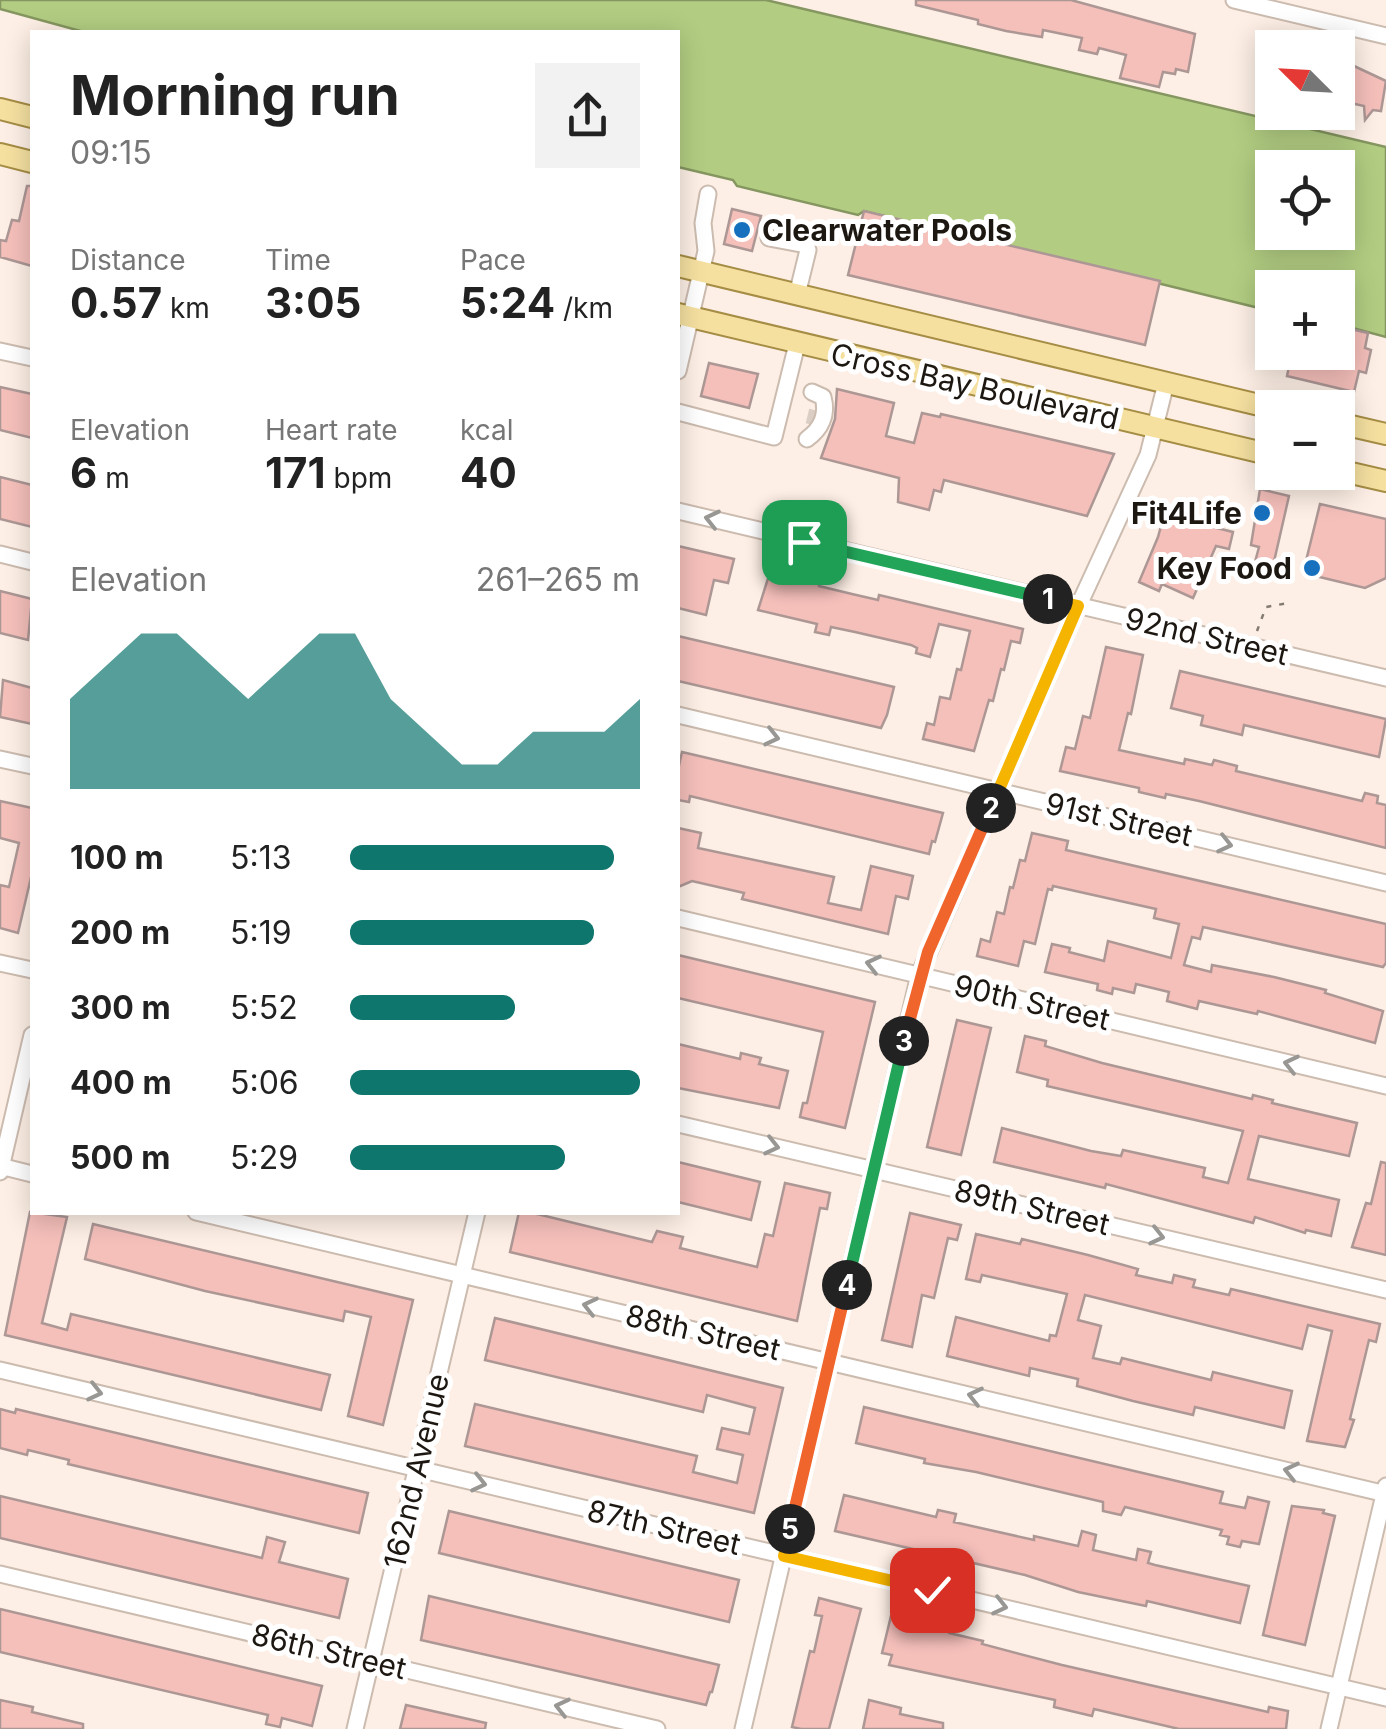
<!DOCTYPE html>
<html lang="en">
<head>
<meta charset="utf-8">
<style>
	body { margin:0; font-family:Inter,sans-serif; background:#f2f2f2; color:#222; height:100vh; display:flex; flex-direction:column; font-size:38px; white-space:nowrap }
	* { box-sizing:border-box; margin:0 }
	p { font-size:32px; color:#767676 }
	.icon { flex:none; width:55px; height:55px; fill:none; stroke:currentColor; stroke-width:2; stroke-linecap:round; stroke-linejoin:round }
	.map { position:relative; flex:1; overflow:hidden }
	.sheet { position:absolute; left:30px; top:30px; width:650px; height:1185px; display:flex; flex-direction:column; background:#fff; border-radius:0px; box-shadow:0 5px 25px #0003 }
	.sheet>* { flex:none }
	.needle { width:65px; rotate:294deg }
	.fabs { position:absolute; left:1255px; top:30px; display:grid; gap:20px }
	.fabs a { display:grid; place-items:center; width:100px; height:100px; border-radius:0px; background:#fff; box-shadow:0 5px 25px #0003; font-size:50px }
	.pin { position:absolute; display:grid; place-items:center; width:85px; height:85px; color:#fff; margin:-42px; border-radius:20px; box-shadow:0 5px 15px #0006 }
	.km { position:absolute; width:50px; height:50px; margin:-25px; border-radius:50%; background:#222; color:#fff; font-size:28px; line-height:50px; text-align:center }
	.round { display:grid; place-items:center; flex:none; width:105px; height:105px; border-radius:0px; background:#f2f2f2 }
	.head { display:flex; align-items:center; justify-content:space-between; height:170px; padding:0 40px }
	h1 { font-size:55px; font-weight:700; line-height:75px }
	.figures { display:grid; grid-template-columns:repeat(3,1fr); gap:15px; height:170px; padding:10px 40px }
	.figures div { display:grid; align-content:center }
	.figures b { font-size:42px; font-weight:700 }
	.figures small { font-size:28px; font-weight:400 }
	.figures p { font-size:28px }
	.chart { height:280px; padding:20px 40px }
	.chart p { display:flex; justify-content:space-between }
	.chart svg { width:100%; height:180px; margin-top:10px; fill:#0f766e; opacity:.7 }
	ul { padding:0 40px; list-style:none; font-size:32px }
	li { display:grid; grid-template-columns:160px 120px 1fr; align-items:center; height:75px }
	li i { height:25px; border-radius:12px; background:#0f766e }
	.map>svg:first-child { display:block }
</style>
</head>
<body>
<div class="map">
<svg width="1386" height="1729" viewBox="0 0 1386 1729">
	<rect width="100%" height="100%" fill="#fdefe5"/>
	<path fill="#b2cd82" stroke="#859660" stroke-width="2.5" fill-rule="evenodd" d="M 0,0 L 766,0 L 1386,147 L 1386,337 L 1338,324 L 1338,288 L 1272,288 L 1272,318 L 1263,316 L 1263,309 L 864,211 L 858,215 L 737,186 L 733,180 L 678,167 L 678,32 L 84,32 L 0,9 ZM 1272,168 L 1338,168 L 1338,232 L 1272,232 Z"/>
	<g fill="#f5bfba" stroke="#ac9795" stroke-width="2.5">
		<path d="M 916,0 L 1071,0 L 1195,34 L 1188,72 L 1176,69 L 1175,74 L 1163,72 L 1159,87 L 1120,78 L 1126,55 L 1099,48 L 1097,54 L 1079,50 L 1082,38 L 1043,30 L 1042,37 L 1006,31 L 978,24 L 978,20 L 916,5 Z"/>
		<path d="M 1354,66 L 1386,81 L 1381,111 L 1373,110 L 1365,120 L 1364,106 L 1346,102 L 1347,97 L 1338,94 L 1338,69 L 1352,73 Z"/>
		<path d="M 27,186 L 32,186 L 32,266 L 0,257 L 0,240 L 6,241 L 12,220 L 19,221 Z"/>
		<path d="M 732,209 L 761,216 L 752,251 L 724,244 Z"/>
		<path d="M 864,211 L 1160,281 L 1145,345 L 848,275 Z"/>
		<path d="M 1338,326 L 1368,333 L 1365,348 L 1371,350 L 1366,373 L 1359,371 L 1354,392 L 1287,376 L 1292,352 L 1338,352 Z"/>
		<path d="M 709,363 L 758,374 L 749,408 L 701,396 Z"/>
		<path d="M 0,387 L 32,394 L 32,438 L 0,430 Z"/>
		<path d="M 837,389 L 894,403 L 886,436 L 914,443 L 922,413 L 940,417 L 941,414 L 1114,454 L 1087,516 L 944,480 L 941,492 L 934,490 L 929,510 L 898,502 L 899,478 L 821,458 L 835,419 Z"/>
		<path d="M 0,477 L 32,485 L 32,527 L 0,519 Z"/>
		<path d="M 1260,489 L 1289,496 L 1273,566 L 1255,562 L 1259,547 L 1251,545 Z"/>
		<path d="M 1320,504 L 1386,519 L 1386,578 L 1365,588 L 1303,573 Z"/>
		<path d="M 1164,515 L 1233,532 L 1229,549 L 1216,546 L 1193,598 L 1162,584 L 1159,591 L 1139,582 L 1158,537 Z"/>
		<path d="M 678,546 L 734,559 L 728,583 L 714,580 L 706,615 L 678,608 Z"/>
		<path d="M 771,569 L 820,581 L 819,586 L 852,594 L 878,600 L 879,595 L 1023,629 L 1020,643 L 1011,641 L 1004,670 L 1001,669 L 993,701 L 989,700 L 974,751 L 923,739 L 927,723 L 934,725 L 940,697 L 950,699 L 957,669 L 961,670 L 970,631 L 939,624 L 930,657 L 916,653 L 917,648 L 911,645 L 855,632 L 831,627 L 829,635 L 815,632 L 817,624 L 758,610 Z"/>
		<path d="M 0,591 L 32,599 L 28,640 L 0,633 Z"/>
		<path d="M 678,636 L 894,687 L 887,715 L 881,728 L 678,681 Z"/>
		<path d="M 1106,647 L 1143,655 L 1131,714 L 1128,713 L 1119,750 L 1184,764 L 1185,759 L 1212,765 L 1214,760 L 1237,766 L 1236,771 L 1362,801 L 1365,793 L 1378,796 L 1377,803 L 1386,805 L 1386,848 L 1199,801 L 1166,794 L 1165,798 L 1139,792 L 1139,788 L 1060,771 L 1066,747 L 1075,749 L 1083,716 L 1090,718 Z"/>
		<path d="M 1180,671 L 1386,719 L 1379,757 L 1244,725 L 1242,735 L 1201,725 L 1203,716 L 1171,708 Z"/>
		<path d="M 3,680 L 32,688 L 32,724 L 0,717 Z"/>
		<path d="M 682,752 L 943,813 L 935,842 L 932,841 L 929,854 L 690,796 L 689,802 L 678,800 L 678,770 Z"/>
		<path d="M 0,801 L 32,808 L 32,873 L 18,933 L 0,928 L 0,885 L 9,887 L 19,843 L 0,838 Z"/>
		<path d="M 678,828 L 701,833 L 698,848 L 834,877 L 828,903 L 861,910 L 871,866 L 913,876 L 908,899 L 896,896 L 888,934 L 742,899 L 744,893 L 692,881 L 678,887 Z"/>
		<path d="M 1032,833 L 1068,841 L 1066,850 L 1386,924 L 1386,963 L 1383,967 L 1203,927 L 1200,939 L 1192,937 L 1184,965 L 1211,972 L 1212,965 L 1274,977 L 1326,990 L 1325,993 L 1383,1011 L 1375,1043 L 1258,1011 L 1257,1014 L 1199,1001 L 1197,1009 L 1167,1001 L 1169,992 L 1136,984 L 1134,993 L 1113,988 L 1112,994 L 1097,990 L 1098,984 L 1045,972 L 1052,944 L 1070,948 L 1069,952 L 1104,961 L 1108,941 L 1171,958 L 1179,924 L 1154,918 L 1156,909 L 1053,886 L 1052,890 L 1048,889 L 1035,944 L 1024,941 L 1018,966 L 977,956 L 981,939 L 990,942 L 997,912 L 1004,914 L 1010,887 L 1013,888 L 1020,860 L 1025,861 Z"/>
		<path d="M 678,955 L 875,1002 L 845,1128 L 800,1117 L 803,1103 L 807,1103 L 823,1032 L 678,998 Z"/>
		<path d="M 957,1020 L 991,1028 L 961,1155 L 927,1147 Z"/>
		<path d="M 1025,1036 L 1046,1041 L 1045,1046 L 1102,1063 L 1252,1099 L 1253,1095 L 1273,1100 L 1272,1103 L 1357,1123 L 1349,1156 L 1259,1136 L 1248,1179 L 1339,1200 L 1331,1236 L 1306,1230 L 1305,1233 L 1255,1217 L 1253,1223 L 1106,1184 L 1105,1188 L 994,1162 L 1002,1128 L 1091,1151 L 1121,1156 L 1123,1150 L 1205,1168 L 1203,1177 L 1228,1183 L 1243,1131 L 1047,1086 L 1048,1080 L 1017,1072 Z"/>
		<path d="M 678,1044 L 740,1059 L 741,1053 L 761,1058 L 759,1064 L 788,1071 L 779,1108 L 678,1088 Z"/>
		<path d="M 678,1162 L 760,1182 L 751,1220 L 678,1202 Z"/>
		<path d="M 1381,1162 L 1386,1163 L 1386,1255 L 1352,1247 L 1366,1203 L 1371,1204 Z"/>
		<path d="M 785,1183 L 830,1193 L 827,1209 L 820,1208 L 797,1321 L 510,1252 L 519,1212 L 529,1212 L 652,1242 L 657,1231 L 683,1237 L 680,1248 L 757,1267 L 765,1234 L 773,1236 Z"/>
		<path d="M 30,1212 L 67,1217 L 42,1323 L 67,1330 L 71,1314 L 330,1375 L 321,1410 L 5,1335 Z"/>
		<path d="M 910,1213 L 961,1225 L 957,1240 L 948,1238 L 934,1298 L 922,1295 L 912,1347 L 882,1340 Z"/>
		<path d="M 93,1224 L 413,1300 L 383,1425 L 348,1416 L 371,1317 L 345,1311 L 343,1321 L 205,1291 L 85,1259 Z"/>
		<path d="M 976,1234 L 1020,1244 L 1022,1239 L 1088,1255 L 1138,1269 L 1136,1275 L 1172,1283 L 1174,1275 L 1195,1280 L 1193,1287 L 1229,1295 L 1231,1289 L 1380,1324 L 1376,1342 L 1369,1340 L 1350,1419 L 1354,1420 L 1345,1447 L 1307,1441 L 1332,1331 L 1308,1325 L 1302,1349 L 1085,1295 L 1078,1320 L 1101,1326 L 1093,1358 L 1120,1364 L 1122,1358 L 1211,1380 L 1213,1372 L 1292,1391 L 1284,1428 L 1195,1407 L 1193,1415 L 1133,1401 L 1077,1386 L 1078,1379 L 1030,1368 L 1029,1376 L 947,1356 L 956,1317 L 1049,1341 L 1050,1335 L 1056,1336 L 1067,1294 L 982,1275 L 980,1282 L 966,1279 Z"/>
		<path d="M 495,1318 L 783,1388 L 754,1513 L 465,1446 L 475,1404 L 697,1456 L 693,1472 L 737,1483 L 743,1455 L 717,1449 L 722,1428 L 749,1434 L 755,1408 L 707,1395 L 703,1412 L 485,1360 Z"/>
		<path d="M 864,1407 L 1223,1492 L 1220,1503 L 1245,1508 L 1248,1497 L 1269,1502 L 1259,1544 L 1242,1541 L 1240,1547 L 1227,1544 L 1229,1537 L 1220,1535 L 1222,1530 L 1125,1507 L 1121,1515 L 1103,1511 L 1103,1502 L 976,1472 L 924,1463 L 925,1459 L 856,1443 Z"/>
		<path d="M 0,1409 L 15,1413 L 16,1409 L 368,1493 L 359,1533 L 68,1464 L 69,1460 L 28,1450 L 27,1455 L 0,1448 Z"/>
		<path d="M 844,1495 L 936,1517 L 938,1510 L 956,1514 L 954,1522 L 1034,1540 L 1034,1536 L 1078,1546 L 1082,1531 L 1096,1535 L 1093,1550 L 1136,1560 L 1138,1549 L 1151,1552 L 1148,1563 L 1155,1565 L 1249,1586 L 1240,1623 L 1147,1601 L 1146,1606 L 1078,1592 L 1025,1575 L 835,1531 Z"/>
		<path d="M 0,1496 L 262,1558 L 267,1537 L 285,1542 L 279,1562 L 348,1579 L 339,1618 L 0,1538 Z"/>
		<path d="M 1292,1506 L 1324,1510 L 1323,1513 L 1335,1516 L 1305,1645 L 1263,1635 Z"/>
		<path d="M 449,1511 L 739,1580 L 729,1622 L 439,1553 Z"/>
		<path d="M 429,1596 L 719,1665 L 712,1692 L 710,1692 L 706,1705 L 421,1640 Z"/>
		<path d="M 819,1598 L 861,1609 L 829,1729 L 801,1729 L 792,1727 L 810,1651 L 814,1652 L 822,1616 L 815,1615 Z"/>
		<path d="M 0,1609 L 322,1686 L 312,1726 L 282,1718 L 280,1727 L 266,1724 L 268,1715 L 0,1652 Z"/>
		<path d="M 891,1616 L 949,1629 L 949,1633 L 983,1641 L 982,1644 L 1062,1665 L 1268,1712 L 1269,1707 L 1288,1711 L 1286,1729 L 1179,1729 L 1094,1709 L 1092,1716 L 1054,1707 L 1055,1700 L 889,1665 L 892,1655 L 882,1653 Z"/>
		<path d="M 0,1700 L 33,1707 L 32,1712 L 83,1724 L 83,1729 L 0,1729 Z"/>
		<path d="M 869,1700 L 901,1708 L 900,1714 L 943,1723 L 943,1729 L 863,1729 Z"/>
		<path d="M 406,1705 L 486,1723 L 485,1729 L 400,1729 Z"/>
	</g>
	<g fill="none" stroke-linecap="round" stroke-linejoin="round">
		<path stroke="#dbcfc5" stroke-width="15" stroke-dasharray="15 8" stroke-linecap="butt" d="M 813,425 L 818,404"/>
		<g stroke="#ccbbaf" stroke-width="19">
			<g id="minor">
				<path d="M 1234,0 L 1386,36"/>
				<path d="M 769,238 L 806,245 L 808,250 L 797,295"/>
				<path d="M 0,351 L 32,358"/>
				<path d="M 678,371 L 706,251 L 703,223 L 708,194"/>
				<path d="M 678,412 L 774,437 L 797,344"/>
				<path d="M 807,439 C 821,429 828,415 823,397 L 812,392"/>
				<path d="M 678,511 L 1386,678"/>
				<path d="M 0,554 L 32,562"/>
				<path d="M 678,715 L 1386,883"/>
				<path d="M 0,759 L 32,766"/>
				<path d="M 678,918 L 1386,1086"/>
				<path d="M 0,963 L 32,970"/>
				<path d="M 678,1124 L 1386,1290"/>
				<path d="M 0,1166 L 32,1174"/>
				<path d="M 0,1172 L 32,1035"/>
				<path d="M 196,1212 L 1386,1494"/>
				<path d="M 0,1370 L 1386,1698"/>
				<path d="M 0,1574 L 657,1729"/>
				<path d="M 355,1729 L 477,1212"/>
				<path d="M 743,1729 L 919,975 L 1078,607 L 1148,455 L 1166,383"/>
				<path d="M 1329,1729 L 1386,1486"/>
			</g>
		</g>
		<g stroke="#a68d45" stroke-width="24">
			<g id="major">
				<path d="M 0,109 L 32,117"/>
				<path d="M 0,154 L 32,162"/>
				<path d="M 678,266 L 1272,408"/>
				<path d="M 678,314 L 1272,455"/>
				<path d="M 1338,423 L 1386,434"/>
				<path d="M 1338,470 L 1386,481"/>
			</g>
		</g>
		<path stroke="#837a72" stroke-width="2.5" stroke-dasharray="5 8" stroke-linecap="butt" d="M 1257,631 L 1266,607 L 1288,603"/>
		<use href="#minor" stroke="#fff" stroke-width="15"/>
		<use href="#major" stroke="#f5e0a0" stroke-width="20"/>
	</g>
	<defs><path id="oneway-chevron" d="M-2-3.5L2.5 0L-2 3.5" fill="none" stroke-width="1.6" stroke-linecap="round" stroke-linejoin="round" transform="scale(2.5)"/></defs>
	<g stroke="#999794">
		<use href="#oneway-chevron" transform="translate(712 519) rotate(-167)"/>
		<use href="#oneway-chevron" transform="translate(772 737) rotate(13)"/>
		<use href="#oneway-chevron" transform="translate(1225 844) rotate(13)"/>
		<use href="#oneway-chevron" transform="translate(873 964) rotate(-167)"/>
		<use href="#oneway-chevron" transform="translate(1291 1064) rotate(-167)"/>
		<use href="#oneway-chevron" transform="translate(772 1146) rotate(13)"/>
		<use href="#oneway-chevron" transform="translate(1157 1236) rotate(13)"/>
		<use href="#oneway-chevron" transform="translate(590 1306) rotate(-167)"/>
		<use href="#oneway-chevron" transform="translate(95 1392) rotate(13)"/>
		<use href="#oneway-chevron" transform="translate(975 1396) rotate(-167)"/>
		<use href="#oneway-chevron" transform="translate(1291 1471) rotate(-167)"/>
		<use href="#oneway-chevron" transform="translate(479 1483) rotate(13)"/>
		<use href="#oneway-chevron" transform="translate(1000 1606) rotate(13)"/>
		<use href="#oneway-chevron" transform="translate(562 1707) rotate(-167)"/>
	</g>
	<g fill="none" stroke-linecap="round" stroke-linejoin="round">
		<g stroke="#fff" stroke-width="20">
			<path id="split-1" d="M 804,542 L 1048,599"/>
		</g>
		<g stroke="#fff" stroke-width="20">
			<path id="split-2" d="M 991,808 L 1078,606 L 1048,599"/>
		</g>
		<g stroke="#fff" stroke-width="20">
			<path id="split-3" d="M 904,1041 L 928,952 L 991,808"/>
		</g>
		<g stroke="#fff" stroke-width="20">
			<path id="split-4" d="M 847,1285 L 904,1041"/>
		</g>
		<g stroke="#fff" stroke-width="20">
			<path id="split-5" d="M 790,1529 L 847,1285"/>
		</g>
		<g stroke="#fff" stroke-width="20">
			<path id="split-6" d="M 790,1529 L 784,1556 L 932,1590"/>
		</g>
		<use href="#split-1" stroke="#22a559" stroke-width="12"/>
		<use href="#split-2" stroke="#f5b400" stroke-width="12"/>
		<use href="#split-3" stroke="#f0652b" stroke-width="12"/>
		<use href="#split-4" stroke="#22a559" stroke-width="12"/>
		<use href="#split-5" stroke="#f0652b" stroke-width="12"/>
		<use href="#split-6" stroke="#f5b400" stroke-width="12"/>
	</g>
	<g fill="#1770bd" stroke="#fff" stroke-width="4">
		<circle cx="742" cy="230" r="10"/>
		<circle cx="1262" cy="513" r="10"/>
		<circle cx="1312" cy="568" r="10"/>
	</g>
	<g text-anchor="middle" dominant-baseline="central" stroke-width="10" stroke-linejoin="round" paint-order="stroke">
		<g font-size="30" font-weight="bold" fill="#1d1712" stroke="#fff" text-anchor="end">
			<text x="762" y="230" text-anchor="start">Clearwater Pools</text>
			<text x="1242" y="513">Fit4Life</text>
			<text x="1292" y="568">Key Food</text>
		</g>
		<g font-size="30" fill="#1d1712" stroke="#fff">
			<text transform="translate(975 386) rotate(13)">Cross Bay Boulevard</text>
			<text transform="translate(1207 636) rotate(13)">92nd Street</text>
			<text transform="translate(1119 819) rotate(13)">91st Street</text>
			<text transform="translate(1032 1002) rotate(13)">90th Street</text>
			<text transform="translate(1032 1207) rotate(13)">89th Street</text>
			<text transform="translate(703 1332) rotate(13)">88th Street</text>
			<text transform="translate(416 1471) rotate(-77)">162nd Avenue</text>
			<text transform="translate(664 1527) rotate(13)">87th Street</text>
			<text transform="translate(329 1651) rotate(13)">86th Street</text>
		</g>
	</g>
</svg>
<div class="fabs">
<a><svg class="needle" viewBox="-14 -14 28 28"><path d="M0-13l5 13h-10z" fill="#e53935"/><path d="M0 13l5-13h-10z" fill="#767676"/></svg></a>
<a><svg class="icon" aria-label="locate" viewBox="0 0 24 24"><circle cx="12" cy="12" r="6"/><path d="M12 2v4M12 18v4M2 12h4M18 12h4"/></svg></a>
<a>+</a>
<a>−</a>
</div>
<div class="pin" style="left:804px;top:542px;background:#1e9e55"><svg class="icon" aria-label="arrive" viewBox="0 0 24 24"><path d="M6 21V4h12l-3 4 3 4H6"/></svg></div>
<div class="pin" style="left:932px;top:1590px;background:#d93025"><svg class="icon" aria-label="check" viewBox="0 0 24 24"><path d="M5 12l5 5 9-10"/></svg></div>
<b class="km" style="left:1048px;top:599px">1</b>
<b class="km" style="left:991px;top:808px">2</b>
<b class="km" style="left:904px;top:1041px">3</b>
<b class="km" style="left:847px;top:1285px">4</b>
<b class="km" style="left:790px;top:1529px">5</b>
<section class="sheet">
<div class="head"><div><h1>Morning run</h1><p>09:15</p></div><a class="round"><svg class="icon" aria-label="share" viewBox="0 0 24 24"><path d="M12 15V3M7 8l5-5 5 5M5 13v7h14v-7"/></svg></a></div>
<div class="figures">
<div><p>Distance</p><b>0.57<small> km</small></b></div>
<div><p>Time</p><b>3:05</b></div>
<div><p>Pace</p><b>5:24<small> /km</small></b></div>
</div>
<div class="figures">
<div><p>Elevation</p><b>6<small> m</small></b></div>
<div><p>Heart rate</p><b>171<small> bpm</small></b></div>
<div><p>kcal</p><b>40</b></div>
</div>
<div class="chart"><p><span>Elevation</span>261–265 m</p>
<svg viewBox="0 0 160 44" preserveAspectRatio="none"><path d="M0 44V22L10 14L20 6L30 6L40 14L50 22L60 14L70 6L80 6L90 22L100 30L110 38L120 38L130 30L140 30L150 30L160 22V44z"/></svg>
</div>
<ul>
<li><b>100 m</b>5:13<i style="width:91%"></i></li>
<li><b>200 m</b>5:19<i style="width:84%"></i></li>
<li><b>300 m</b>5:52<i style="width:57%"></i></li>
<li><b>400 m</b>5:06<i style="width:100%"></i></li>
<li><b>500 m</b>5:29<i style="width:74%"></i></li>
</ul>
</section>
</div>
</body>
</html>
